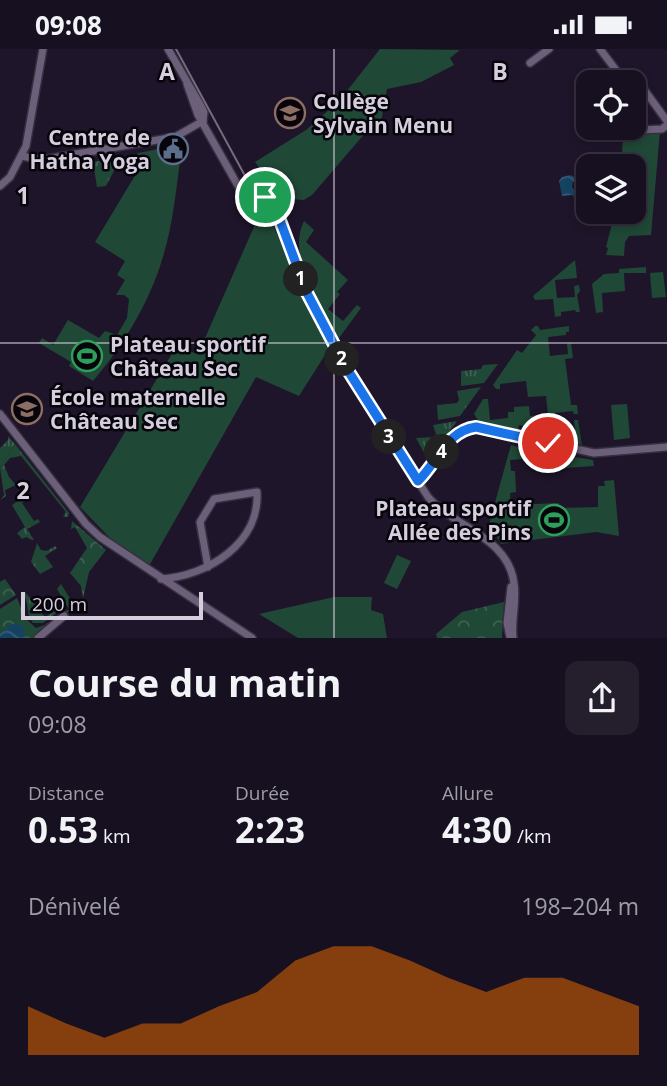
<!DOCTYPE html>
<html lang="fr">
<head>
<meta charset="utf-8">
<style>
	body { margin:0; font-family:"Open Sans",sans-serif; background:#241e2d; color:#f1f3f6; height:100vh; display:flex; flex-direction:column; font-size:26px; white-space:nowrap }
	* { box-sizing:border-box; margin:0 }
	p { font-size:23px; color:#9e9da5 }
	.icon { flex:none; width:38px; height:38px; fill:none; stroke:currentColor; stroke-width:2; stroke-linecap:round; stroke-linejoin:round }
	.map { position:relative; height:589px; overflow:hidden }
	.sheet { display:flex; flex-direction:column; background:#171020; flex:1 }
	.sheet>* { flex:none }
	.fabs { position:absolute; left:576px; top:21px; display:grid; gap:14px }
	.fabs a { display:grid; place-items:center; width:70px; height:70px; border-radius:14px; background:#171020; box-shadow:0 4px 10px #0003,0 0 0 2px #36303e; font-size:35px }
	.scale { position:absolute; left:21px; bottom:18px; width:182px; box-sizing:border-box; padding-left:7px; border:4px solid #d5cedd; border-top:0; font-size:19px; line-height:24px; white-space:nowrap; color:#d5cedd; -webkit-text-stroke:5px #07040c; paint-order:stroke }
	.pin { position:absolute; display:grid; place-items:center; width:60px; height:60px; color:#fff; margin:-30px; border:4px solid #fff; border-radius:50%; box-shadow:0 2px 7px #0007 }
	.km { position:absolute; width:35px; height:35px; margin:-18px; border-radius:50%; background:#222; color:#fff; font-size:19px; line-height:35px; text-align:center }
	.round { display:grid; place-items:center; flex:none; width:74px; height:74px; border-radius:14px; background:#241e2d }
	.headline { display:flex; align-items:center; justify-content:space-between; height:119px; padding:0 28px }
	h1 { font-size:38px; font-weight:700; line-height:52px }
	.stats { display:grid; grid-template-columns:repeat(3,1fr); gap:10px; height:119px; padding:7px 28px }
	.stats div { display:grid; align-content:center }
	.stats b { font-size:35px; font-weight:700 }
	.stats small { font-size:19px; font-weight:400 }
	.stats p { font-size:19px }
	.chart { height:196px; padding:14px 28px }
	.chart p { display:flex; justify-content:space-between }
	.chart svg { width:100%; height:126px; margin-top:7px; fill:#b45309; opacity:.7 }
	.status { display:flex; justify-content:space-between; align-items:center; height:49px; padding:0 35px; background:#171020; direction:ltr }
	.status svg { height:19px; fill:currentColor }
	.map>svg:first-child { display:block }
</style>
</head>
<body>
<div class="status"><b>09:08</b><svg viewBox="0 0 49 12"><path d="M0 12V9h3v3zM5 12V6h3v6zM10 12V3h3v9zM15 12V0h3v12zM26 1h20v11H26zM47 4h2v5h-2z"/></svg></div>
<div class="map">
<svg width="667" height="589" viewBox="0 0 667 589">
	<defs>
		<pattern id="grass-tufts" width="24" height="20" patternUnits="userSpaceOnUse" patternTransform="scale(1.75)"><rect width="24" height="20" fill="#204836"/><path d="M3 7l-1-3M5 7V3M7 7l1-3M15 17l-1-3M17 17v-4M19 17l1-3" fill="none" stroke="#406153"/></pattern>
		<pattern id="forest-crowns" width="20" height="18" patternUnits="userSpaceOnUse" patternTransform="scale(1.75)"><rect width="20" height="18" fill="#204836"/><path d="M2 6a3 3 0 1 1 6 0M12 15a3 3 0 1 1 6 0" fill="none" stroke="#406153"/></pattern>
		<pattern id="water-waves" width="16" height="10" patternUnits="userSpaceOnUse" patternTransform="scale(1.75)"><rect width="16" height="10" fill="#164262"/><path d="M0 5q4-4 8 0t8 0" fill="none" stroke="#375c78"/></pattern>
	</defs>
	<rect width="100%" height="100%" fill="#1f152a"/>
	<g fill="url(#grass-tufts)">
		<path d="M 108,110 L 117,116 L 106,137 L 97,138 L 93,113 Z"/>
		<path d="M 498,315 L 484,334 L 461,337 L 461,322 L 481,320 L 483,316 Z"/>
		<path d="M 481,338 L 460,367 L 438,371 L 437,356 L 457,354 L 459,351 L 457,342 Z"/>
		<path d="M 457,372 L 432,406 L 426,407 L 416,389 L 434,388 L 436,385 L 433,376 Z"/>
		<path d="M 8,387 L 15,395 L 0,419 L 0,399 L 8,391 Z"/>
		<path d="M 28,446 L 29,449 L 22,454 L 34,472 L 38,470 L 40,473 L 27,480 L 34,491 L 32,491 L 26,488 L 22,490 L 17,484 L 25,478 L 12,456 L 21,450 L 19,447 Z"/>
		<path d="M 37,494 L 41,501 L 47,502 L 55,497 L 57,499 L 45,507 L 53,518 L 40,525 L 31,513 Z"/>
		<path d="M 25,543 L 45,568 L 53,563 L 51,558 L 54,556 L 58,563 L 43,574 L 33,574 C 25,564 30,555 23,544 Z"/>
	</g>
	<g fill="url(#forest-crowns)">
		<path d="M 15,395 L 69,464 L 68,468 L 63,468 L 66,463 L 21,407 L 10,409 L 4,416 L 9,428 L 16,436 L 5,441 L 6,447 L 0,451 L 4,446 L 0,419 Z"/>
		<path d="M 72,472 L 106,501 L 89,523 L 82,554 L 47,578 L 36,589 L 0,589 L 0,560 L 17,549 L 26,570 L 36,579 L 45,576 L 69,560 L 57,540 L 61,535 L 74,556 L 83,549 L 81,537 L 70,524 L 87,499 L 75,478 L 71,480 Z"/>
		<path d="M 5,530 L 16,546 L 0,556 L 0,533 Z"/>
		<path d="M 504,553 L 502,589 L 437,589 L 436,585 L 462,563 Z"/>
	</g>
	<g fill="#204836">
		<path d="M 380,0 L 460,1 L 450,9 L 454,16 L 421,33 L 387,40 L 379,84 L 366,83 L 312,146 L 304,151 L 288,150 L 269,131 L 255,113 L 306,81 L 339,52 Z"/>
		<path d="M 660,82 L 651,186 L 629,187 L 625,193 L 624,207 L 606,206 L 608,199 L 606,198 L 615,163 L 634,163 L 634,117 L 621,117 L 623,89 L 626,84 Z"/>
		<path d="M 169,98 L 169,102 L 181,105 C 176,140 173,177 162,211 C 148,256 123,297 93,332 L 69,317 L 71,313 L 39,294 L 42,289 L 53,296 L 68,271 L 99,289 L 105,282 L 117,286 L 127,269 L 129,250 L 124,246 L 116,246 L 125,231 L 117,226 L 125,212 L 95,193 L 142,115 L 134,110 L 138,104 Z"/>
		<path d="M 264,155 L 313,268 L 332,295 L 299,347 L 256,328 L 149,517 L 112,491 L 80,458 L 176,298 L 198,305 Z"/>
		<path d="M 304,172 L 314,181 L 306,193 L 348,231 L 337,243 L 340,245 L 328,260 L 343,272 L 357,256 L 361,259 L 339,289 C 321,259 286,207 304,172 Z"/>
		<path d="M 575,211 L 577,229 L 555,231 L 557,249 L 575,248 L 574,237 L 579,236 L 580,242 L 577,246 L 580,263 L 576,263 L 575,261 L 561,263 L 561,267 L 555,268 L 553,250 L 535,251 L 533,247 Z"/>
		<path d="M 646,218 L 646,224 L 624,224 L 625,242 L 602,244 L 603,263 L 596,264 L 592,235 L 604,225 L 619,224 L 619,220 Z"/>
		<path d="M 663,223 L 666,248 L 652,249 L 650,224 Z"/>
		<path d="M 535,277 L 538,277 L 540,281 L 569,277 L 569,283 L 566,283 L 566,286 L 548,288 L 550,307 L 568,305 L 567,295 L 571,294 L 573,309 L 565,310 L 571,356 L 577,356 L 578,365 L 574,365 L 573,362 L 555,364 L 557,382 L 575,381 L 574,371 L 578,371 L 582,396 L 549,389 L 550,383 L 519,376 L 518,382 L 479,373 L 474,365 L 483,350 L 488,350 L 490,371 L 508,369 L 508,363 L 514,363 L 514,358 L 529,357 L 530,367 L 548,365 L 546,347 L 528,348 L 526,332 L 500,335 L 500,340 L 496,340 L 493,336 L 517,301 L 522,304 L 536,286 L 531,281 Z"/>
		<path d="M 627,355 L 630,389 L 614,391 L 611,356 Z"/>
		<path d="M 511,396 L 537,403 L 537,409 L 510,411 L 511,422 L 515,422 L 516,443 L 510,444 L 511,456 L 559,454 L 559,459 L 598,458 L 598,437 L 605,437 L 604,432 L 614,431 L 619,487 L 596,483 L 501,495 L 494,483 L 487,482 Z"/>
		<path d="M 569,407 L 593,411 L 594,417 L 549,420 L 548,408 Z"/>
		<path d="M 397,506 L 411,512 L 397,540 L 384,534 Z"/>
		<path d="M 334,548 L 372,548 L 371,561 L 383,565 L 387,589 L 298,589 L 259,565 Z"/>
	</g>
	<g fill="url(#water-waves)">
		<path d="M 570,126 L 581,130 L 580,134 L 573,133 L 572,138 L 577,144 L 576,149 L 572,146 L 562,147 L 559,132 L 562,128 Z"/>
		<path d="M 12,575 L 19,575 L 24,579 L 25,589 L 0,589 L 0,585 Z"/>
	</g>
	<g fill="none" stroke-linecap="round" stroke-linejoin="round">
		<g stroke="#362f3f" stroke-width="10">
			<g id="minor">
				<path d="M 168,0 L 201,57 L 204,63 L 203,72"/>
				<path d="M 600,0 L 625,33"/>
				<path d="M 530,14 L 549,0"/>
				<path d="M 187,35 L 198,66 L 241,142 L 249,147 L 265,148 L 275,158 L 307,244 L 347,320 L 428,448 C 455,479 508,488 514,534 C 517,552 511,571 513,589"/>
				<path d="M 634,39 L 640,35 L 667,72"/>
				<path d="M 618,82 L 662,80 L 667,76"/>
				<path d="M 22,107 L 41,111 L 175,88 L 203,72"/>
				<path d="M 0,137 L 10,128 L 26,97 L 43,0"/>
				<path d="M 0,365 L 86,475 L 100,488 L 252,589"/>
				<path d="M 418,432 L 426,424 L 454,386 L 460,382 L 476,378 L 594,404 L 667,398"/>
				<path d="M 161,530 C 208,527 260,494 257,443 L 214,450 L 200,473 L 208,518"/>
				<path d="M 510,588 L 507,574 L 511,538"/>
				<path d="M 38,589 L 64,567"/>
			</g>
		</g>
		<use href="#minor" stroke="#6b5f79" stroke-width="7"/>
		<path stroke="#746c7e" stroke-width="2" d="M 176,0 L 250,136"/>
	</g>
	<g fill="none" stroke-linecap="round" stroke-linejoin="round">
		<g stroke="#fff" stroke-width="14">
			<path id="route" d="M 265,148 L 275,158 L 307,244 L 347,320 L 418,432 C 438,413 446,382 476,378 L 548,394"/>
		</g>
		<use href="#route" stroke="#1a73e8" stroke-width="9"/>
	</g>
	<path fill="none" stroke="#d5cedd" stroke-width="2" stroke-opacity="0.55" d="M 334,0 L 334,589M 0,294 L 667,294"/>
	<defs>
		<g id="school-ring" transform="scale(1.575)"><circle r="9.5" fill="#07040c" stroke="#8d6e63" stroke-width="1.5"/><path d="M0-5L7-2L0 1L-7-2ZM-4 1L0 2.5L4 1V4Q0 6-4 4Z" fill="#8d6e63"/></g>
		<g id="civic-ring" transform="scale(1.575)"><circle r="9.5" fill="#07040c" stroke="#5c6f8a" stroke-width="1.5"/><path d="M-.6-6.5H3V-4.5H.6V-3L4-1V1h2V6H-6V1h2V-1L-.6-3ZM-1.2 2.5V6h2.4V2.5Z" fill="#5c6f8a"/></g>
		<g id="stadium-ring" transform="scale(1.575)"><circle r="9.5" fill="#07040c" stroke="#2e9e5b" stroke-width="1.5"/><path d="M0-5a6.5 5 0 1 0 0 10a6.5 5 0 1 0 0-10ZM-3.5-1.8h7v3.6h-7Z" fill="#2e9e5b"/></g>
	</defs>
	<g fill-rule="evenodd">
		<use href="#school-ring" x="290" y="64"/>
		<use href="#civic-ring" x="173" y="100"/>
		<use href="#stadium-ring" x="87" y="307"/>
		<use href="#school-ring" x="27" y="360"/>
		<use href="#stadium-ring" x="554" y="471"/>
	</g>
	<g text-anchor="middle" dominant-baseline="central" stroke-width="5" stroke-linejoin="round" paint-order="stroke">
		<g font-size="21" font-weight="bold" fill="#d5cedd" stroke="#07040c" text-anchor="start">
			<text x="313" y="52">Collège<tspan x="313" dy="24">Sylvain Menu</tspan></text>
			<text x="150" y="88" text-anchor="end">Centre de<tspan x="150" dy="24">Hatha Yoga</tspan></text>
			<text x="110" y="295">Plateau sportif<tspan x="110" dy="24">Château Sec</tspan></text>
			<text x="50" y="348">École maternelle<tspan x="50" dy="24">Château Sec</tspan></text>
			<text x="531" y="459" text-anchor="end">Plateau sportif<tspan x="531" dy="24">Allée des Pins</tspan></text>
		</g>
	</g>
	<g font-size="23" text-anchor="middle" font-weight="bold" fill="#d5cedd" stroke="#07040c" stroke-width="5" stroke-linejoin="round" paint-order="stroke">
		<text x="167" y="31">A</text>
		<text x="500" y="31">B</text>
		<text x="23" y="155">1</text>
		<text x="23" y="450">2</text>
	</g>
</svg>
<div class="fabs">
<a><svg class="icon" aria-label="locate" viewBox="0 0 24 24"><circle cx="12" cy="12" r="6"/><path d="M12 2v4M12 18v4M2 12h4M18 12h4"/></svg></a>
<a><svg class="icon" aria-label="layers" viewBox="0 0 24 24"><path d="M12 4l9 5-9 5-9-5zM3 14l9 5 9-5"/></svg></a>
</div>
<div class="scale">200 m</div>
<div class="pin" style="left:265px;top:148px;background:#1e9e55"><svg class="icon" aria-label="arrive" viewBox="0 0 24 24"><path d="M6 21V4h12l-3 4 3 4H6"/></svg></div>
<div class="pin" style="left:548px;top:394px;background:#d93025"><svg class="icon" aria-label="check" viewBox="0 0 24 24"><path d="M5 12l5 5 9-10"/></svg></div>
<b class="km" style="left:301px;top:230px">1</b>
<b class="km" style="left:342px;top:310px">2</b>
<b class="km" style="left:389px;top:388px">3</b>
<b class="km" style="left:442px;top:403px">4</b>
</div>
<section class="sheet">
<div class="headline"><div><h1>Course du matin</h1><p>09:08</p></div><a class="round"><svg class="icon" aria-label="share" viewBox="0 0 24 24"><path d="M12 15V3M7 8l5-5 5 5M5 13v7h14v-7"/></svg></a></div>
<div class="stats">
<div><p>Distance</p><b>0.53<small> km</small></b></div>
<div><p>Durée</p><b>2:23</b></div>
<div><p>Allure</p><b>4:30<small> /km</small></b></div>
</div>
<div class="chart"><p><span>Dénivelé</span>198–204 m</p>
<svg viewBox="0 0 160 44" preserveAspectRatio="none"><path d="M0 44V27L10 33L20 38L30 33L40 33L50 27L60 22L70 11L80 6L90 6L100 11L110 17L120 22L130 17L140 17L150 22L160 27V44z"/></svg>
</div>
</section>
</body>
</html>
